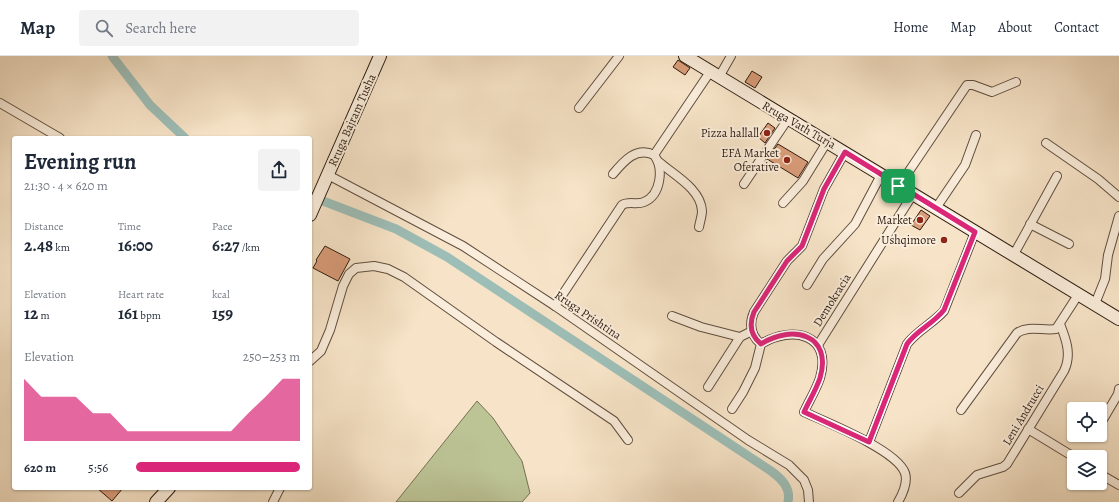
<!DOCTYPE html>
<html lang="en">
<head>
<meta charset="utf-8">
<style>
	body { margin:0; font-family:Alegreya,serif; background:#f2f2f3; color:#1f2937; height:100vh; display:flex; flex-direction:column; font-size:15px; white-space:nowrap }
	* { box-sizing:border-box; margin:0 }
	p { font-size:13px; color:#747a83 }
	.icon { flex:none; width:22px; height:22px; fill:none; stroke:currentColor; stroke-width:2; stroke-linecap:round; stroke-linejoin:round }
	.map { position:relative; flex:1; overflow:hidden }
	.details { position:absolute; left:12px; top:80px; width:300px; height:354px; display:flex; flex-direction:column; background:#fff; border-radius:4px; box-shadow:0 1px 3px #0004 }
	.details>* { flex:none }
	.tools { position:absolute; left:1067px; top:346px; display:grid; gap:8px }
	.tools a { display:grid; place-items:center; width:40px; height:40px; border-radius:4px; background:#fff; box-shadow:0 1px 3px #0004; font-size:20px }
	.pin { position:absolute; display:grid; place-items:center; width:34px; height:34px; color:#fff; margin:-17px; border-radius:8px; box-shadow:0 2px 6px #0006 }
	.round { display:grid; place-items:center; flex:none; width:42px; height:42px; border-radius:4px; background:#f2f2f3 }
	.summary { display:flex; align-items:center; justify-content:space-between; height:68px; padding:0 12px }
	h1 { font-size:22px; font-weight:700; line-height:30px }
	.stats { display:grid; grid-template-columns:repeat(3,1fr); gap:6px; height:68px; padding:4px 12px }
	.stats div { display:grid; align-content:center }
	.stats b { font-size:17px; font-weight:700 }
	.stats small { font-size:11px; font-weight:400 }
	.stats p { font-size:11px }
	.chart { height:112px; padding:8px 12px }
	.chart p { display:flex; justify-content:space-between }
	.chart svg { width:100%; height:72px; margin-top:4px; fill:#db2777; opacity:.7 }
	ul { padding:0 12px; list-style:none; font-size:13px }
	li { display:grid; grid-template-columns:64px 48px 1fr; align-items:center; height:30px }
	li i { height:10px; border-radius:5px; background:#db2777 }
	header { display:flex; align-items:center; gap:24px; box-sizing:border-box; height:56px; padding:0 20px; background:#fff; border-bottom:1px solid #e0e1e3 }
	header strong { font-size:19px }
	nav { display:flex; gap:22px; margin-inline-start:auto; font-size:14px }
	.search { width:280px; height:36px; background:#f2f2f3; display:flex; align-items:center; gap:10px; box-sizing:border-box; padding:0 14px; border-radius:4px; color:#747a83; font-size:15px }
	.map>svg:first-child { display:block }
</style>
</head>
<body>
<header>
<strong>Map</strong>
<div class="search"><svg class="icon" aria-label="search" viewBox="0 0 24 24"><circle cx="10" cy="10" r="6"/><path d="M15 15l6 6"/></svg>Search here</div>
<nav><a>Home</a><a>Map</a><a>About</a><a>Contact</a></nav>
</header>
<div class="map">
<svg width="1119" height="446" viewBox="0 0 1119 446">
	<rect width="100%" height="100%" fill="#f7e4c8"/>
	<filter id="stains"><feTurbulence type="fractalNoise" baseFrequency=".005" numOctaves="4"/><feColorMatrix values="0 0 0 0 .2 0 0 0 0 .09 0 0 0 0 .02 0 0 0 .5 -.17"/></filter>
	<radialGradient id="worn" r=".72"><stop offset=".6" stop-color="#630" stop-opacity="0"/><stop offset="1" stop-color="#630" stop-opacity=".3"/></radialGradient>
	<path fill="#bcc496" stroke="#747053" d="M 477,345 L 493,362 L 522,405 L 530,437 L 522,446 L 396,446 Z"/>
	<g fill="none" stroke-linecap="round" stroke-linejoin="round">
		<g stroke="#9dbeb7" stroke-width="9">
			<path d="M 112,0 L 150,49 L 185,82"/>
			<path d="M 310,140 L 396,173 L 447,201 L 771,415 C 782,423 791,432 788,446"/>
		</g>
	</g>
	<g fill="#da9d79" stroke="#2d1b10">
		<path d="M 678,4 L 690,12 L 685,19 L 673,11 Z"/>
		<path d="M 752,15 L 762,21 L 755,32 L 745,26 Z"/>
		<path d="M 768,67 L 775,72 L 765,87 L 758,81 Z"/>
		<path d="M 778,88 L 808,106 L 798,122 L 767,103 Z"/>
		<path d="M 921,154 L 930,160 L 920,174 L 911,169 Z"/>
		<path d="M 325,190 L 350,203 L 338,225 L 313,212 L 317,205 L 316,204 Z"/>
		<path d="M 97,432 L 123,432 L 112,445 Z"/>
	</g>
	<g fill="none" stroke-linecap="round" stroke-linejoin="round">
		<g stroke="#604d3e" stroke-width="10">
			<g id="street">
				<path d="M 719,21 L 731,0"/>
				<path d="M 0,47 L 60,82"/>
				<path d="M 579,52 L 619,0"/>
				<path d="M 1046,87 L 1098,123 L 1119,141"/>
				<path d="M 654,99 L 710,16"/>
				<path d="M 659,106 C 674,119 701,133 702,155 C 702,160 700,165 699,171"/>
				<path d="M 328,119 L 463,190 L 555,250 L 748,384 L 789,409 L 804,424 L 808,434 L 809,446"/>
				<path d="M 744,128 L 788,63"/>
				<path d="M 899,130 L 967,29 L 973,29 L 992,36 L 1016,26"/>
				<path d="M 783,147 L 803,125 L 827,86"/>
				<path d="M 936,152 L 965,109 L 976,79"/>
				<path d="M 1030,168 L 1069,188"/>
				<path d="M 1013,200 L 1057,120"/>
				<path d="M 807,229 L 823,203 L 855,168 L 881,119"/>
				<path d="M 1095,248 L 1105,223 L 1108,199 L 1119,160"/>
				<path d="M 555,250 L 622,149 C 629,145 637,149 644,146 C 661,139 664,112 654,99 C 636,90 623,106 613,118"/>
				<path d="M 672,260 L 701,271 L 740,281"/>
				<path d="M 761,288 C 750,279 749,268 754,256 L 787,205 L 802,190 L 824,133 L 845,96"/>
				<path d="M 818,289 L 913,138"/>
				<path d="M 310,305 L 321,295 L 330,274 L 343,230 L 349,218 L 356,212 L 374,210 L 388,213 L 404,221 L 496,286 L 614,365 L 628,384"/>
				<path d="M 708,331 L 740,281 L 752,275"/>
				<path d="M 732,353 L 743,336 L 755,312 L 761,288 C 792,269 833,278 820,322 C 816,334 809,345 804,356 C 826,366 897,394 905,417 C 908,426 902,439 898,446"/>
				<path d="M 961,354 L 1017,277 C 1028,269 1043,275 1056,273 L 1078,239"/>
				<path d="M 1101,367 L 1118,338 L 1119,333"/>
				<path d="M 1028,373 L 1074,401"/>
				<path d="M 869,386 L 907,288 C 918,274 932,268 944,255 L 975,176"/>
				<path d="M 1100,418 L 1119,429"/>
				<path d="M 959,437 L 977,419 L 1003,411 L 1007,408 L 1064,315 C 1072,299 1066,283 1060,268"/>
				<path d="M 273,446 L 280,432"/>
			</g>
		</g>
		<g stroke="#2d1b10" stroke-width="14">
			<g id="secondary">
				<path d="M 685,0 L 1119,263"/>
				<path d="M 310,159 L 380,0"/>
				<path d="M 156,446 L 169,432"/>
			</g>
		</g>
		<use href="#street" stroke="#faeddb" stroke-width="8"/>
		<use href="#secondary" stroke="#faeddb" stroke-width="12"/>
	</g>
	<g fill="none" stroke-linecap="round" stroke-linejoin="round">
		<g stroke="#fff" stroke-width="8">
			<path id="route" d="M 845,96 L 975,176 L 944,254 C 933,268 917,274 907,288 L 869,386 L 804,356 C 809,345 816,334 820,322 C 833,278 792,268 761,288 C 750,279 749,268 754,256 L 787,205 L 802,190 L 824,133 Z"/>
		</g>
		<use href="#route" stroke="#db2777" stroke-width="5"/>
	</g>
	<g fill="#8f2418" stroke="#faeddb" stroke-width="1.5">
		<circle cx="767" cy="77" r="4"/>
		<circle cx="787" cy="104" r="4"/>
		<circle cx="920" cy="164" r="4"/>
		<circle cx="944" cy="184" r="4"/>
	</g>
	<g text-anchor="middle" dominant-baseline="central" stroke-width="4" stroke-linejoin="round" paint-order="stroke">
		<g font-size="12" fill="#2d1b10" stroke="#faeddb">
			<text transform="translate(352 64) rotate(-66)">Rruga Bajram Tusha</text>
			<text transform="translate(799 69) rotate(30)">Rruga Vath Turja</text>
			<text transform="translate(832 244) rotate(-58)">Demokracia</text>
			<text transform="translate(588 259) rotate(34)">Rruga Prishtina</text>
			<text transform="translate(1023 359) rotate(-59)">Leni Andrucci</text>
		</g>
		<g font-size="12" fill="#2d1b10" stroke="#faeddb" text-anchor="end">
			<text x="759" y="77">Pizza hallall</text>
			<text x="779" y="97">EFA Market<tspan x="779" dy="14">Oferative</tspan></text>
			<text x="912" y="164">Market</text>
			<text x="936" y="184">Ushqimore</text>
		</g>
	</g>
	<rect width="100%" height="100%" filter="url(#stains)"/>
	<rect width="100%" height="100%" fill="url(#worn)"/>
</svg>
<div class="tools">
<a><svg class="icon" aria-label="locate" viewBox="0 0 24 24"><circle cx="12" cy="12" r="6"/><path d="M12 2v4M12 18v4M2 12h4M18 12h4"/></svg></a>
<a><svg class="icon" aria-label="layers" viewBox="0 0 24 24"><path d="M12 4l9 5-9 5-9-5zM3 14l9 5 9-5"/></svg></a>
</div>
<div class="pin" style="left:898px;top:130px;background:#1e9e55"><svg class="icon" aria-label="arrive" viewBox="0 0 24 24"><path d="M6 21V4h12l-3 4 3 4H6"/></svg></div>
<section class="details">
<div class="summary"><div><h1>Evening run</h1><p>21:30 · 4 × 620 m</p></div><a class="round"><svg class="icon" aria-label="share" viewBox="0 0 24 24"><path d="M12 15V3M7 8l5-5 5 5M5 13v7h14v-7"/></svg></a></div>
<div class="stats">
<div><p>Distance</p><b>2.48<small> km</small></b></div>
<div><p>Time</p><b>16:00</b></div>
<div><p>Pace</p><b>6:27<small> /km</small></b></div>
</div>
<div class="stats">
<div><p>Elevation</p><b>12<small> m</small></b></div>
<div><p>Heart rate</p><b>161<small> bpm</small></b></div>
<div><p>kcal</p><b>159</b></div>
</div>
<div class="chart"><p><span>Elevation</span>250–253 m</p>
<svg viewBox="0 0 160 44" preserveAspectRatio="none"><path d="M0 44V6L10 17L20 17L30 17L40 27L50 27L60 38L70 38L80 38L90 38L100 38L110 38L120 38L130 27L140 17L150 6L160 6V44z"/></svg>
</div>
<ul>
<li><b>620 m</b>5:56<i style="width:100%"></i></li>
</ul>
</section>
</div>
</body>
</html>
